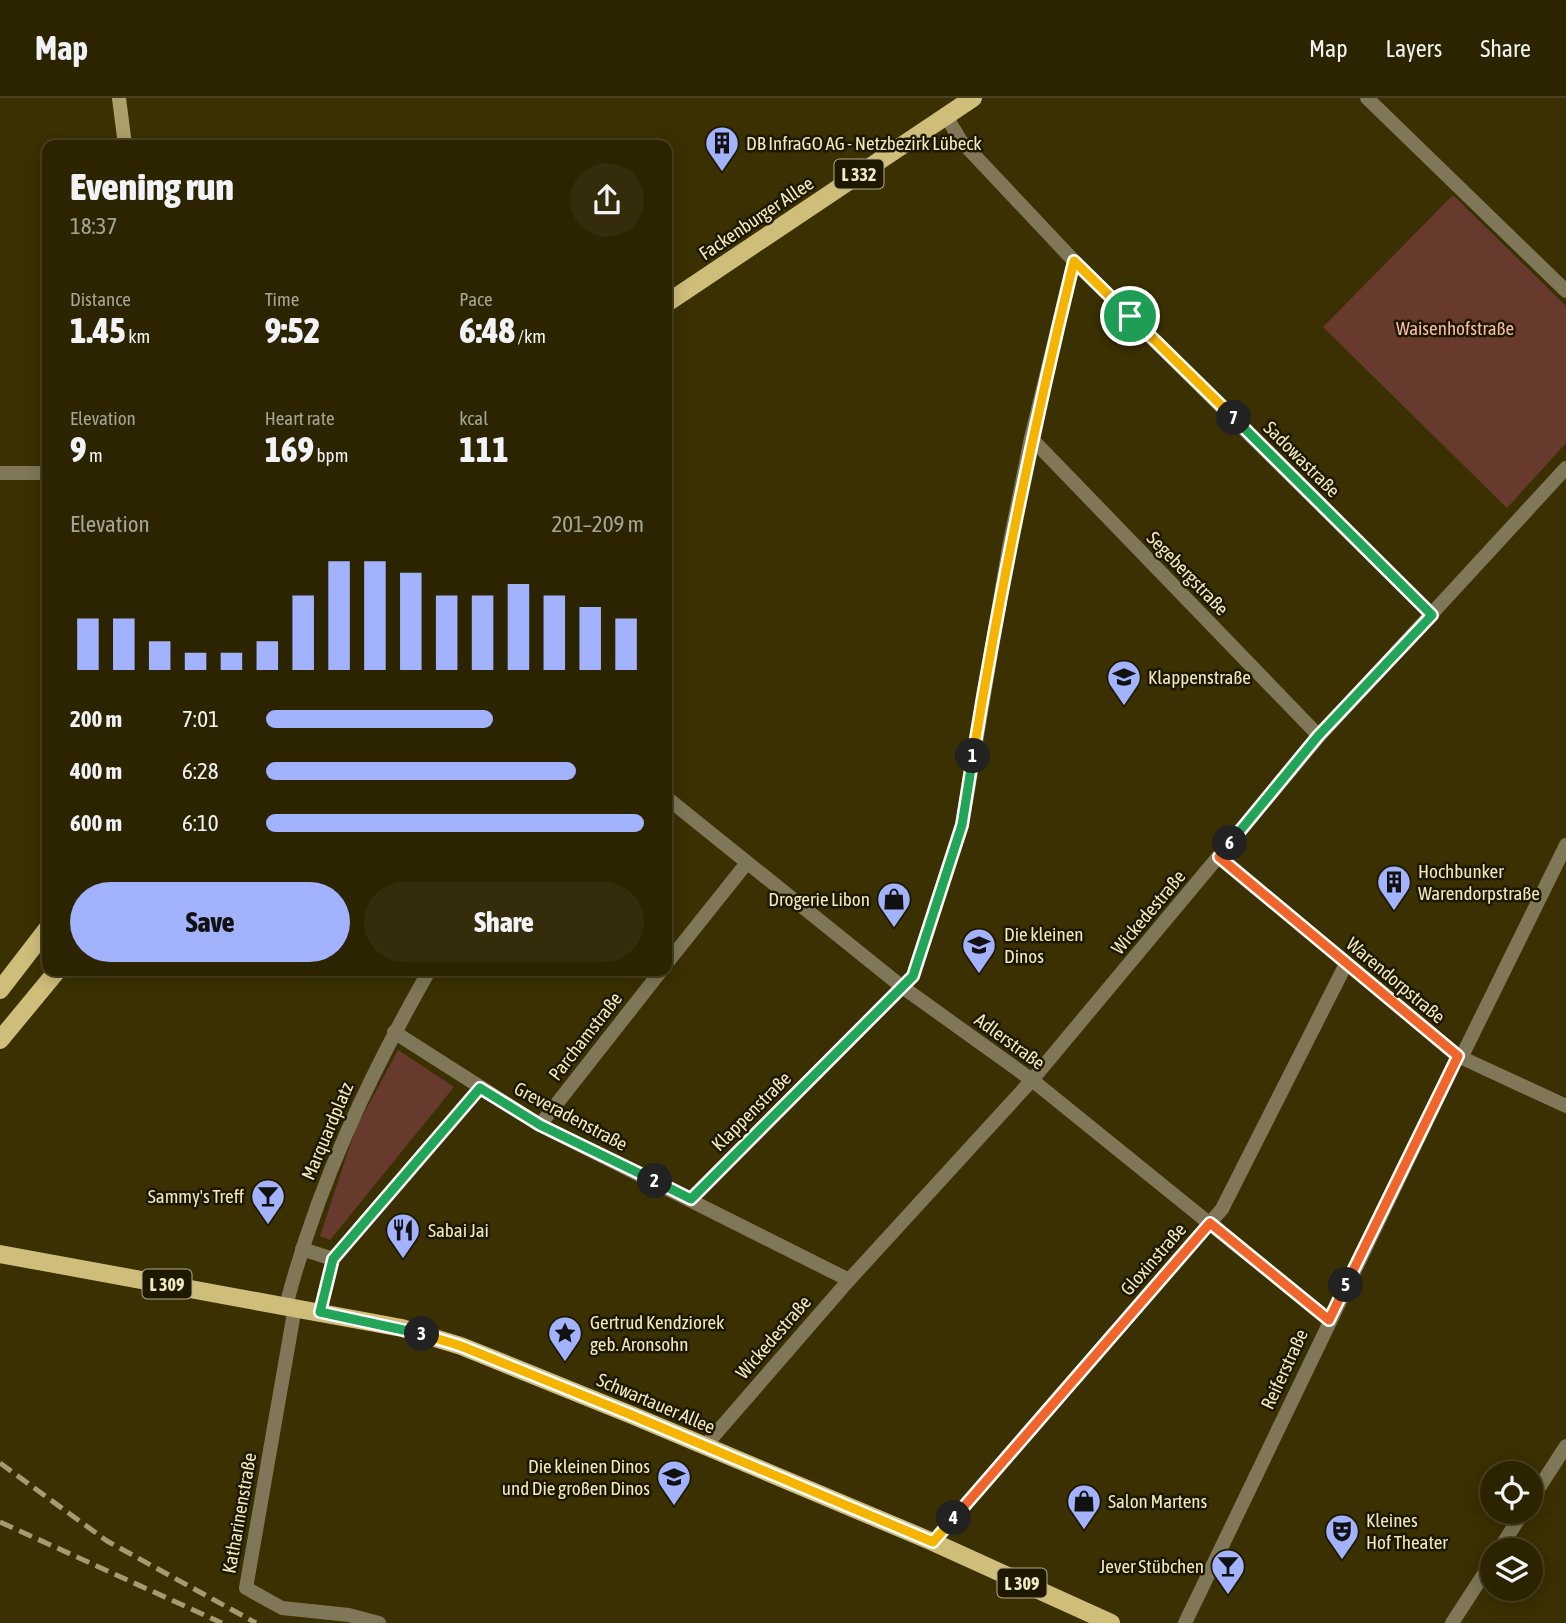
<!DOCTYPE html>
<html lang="en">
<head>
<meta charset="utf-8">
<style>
	body { margin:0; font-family:"Asap Condensed",sans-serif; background:#342c0b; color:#f1f3f6; height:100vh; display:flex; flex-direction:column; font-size:26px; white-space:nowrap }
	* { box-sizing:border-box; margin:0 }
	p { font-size:23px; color:#a6a499 }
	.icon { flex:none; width:38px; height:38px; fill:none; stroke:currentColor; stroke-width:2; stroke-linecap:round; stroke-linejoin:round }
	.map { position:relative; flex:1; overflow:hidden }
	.drawer { position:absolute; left:42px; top:42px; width:630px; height:836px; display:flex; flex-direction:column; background:#2c2401; border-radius:14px; box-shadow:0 4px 18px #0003,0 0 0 2px #484123 }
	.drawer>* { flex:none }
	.buttons { position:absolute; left:1480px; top:1363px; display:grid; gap:14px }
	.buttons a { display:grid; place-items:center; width:63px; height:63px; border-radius:50%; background:#2c2401; box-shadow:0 4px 18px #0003,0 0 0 2px #484123; font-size:35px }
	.pin { position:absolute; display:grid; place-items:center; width:60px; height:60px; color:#fff; margin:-30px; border:4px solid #fff; border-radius:50%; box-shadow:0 2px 7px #0007 }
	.km { position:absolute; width:35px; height:35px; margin:-18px; border-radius:50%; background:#222; color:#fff; font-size:19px; line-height:35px; text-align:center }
	.round { display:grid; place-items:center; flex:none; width:74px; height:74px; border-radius:37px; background:#342c0b }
	.head { display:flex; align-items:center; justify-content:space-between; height:119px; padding:0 28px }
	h1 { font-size:38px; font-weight:800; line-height:52px }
	.figures { display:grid; grid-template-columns:repeat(3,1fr); gap:10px; height:119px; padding:7px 28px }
	.figures div { display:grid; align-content:center }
	.figures b { font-size:35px; font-weight:800 }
	.figures small { font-size:19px; font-weight:400 }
	.figures p { font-size:19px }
	.chart { height:196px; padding:14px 28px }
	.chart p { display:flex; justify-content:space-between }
	.chart svg { width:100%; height:126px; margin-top:7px; stroke:#a3b2fd; stroke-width:6 }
	.button { display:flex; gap:14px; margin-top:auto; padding:14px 28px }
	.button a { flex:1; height:80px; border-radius:42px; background:#a3b2fd; color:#111; font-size:28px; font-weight:800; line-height:80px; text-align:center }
	.button a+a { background:#342c0b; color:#f1f3f6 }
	ul { padding:0 28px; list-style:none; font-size:23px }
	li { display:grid; grid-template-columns:112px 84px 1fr; align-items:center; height:52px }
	li i { height:18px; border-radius:9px; background:#a3b2fd }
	header { display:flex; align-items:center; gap:42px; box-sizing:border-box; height:98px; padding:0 35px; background:#2c2401; border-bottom:2px solid #484123 }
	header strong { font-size:33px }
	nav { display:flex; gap:38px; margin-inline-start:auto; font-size:24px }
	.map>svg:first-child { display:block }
</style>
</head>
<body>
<header>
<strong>Map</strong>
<nav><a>Map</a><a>Layers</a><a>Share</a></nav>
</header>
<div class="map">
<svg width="1566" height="1525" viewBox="0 0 1566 1525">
	<rect width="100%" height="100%" fill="#3a3001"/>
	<g fill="#683a2e">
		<path d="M 1453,97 L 1566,208 L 1566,345 L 1507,410 L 1323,229 Z"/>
		<path d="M 398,952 L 454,989 L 330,1142 L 320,1138 L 355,1032 Z"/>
	</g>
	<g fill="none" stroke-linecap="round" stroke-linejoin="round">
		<g stroke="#7f7757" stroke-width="14">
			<path d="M 1367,0 L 1566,193"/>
			<path d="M 946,18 L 961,43 L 1074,163 L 1432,517"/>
			<path d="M 1031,340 L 1319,638"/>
			<path d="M 0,375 L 47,375"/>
			<path d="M 667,700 L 901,888 L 1032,982 L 1329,1222"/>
			<path d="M 1219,759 L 1458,958 L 1566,1008"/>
			<path d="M 667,865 L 746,766"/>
			<path d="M 394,934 L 540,1027 L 849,1182"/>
			<path d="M 1461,960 L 1566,747"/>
			<path d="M 540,1027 L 661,873"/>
			<path d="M 691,1101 L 913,878 L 962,727 L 1009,449 L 1031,340 L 1074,163"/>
			<path d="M 302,1151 L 333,1161"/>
			<path d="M 286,1208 C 317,1088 368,980 429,873"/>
			<path d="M 295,1209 L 246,1490 L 282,1510 L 349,1517 L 379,1525"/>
			<path d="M 320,1214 L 333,1161 L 480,990"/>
			<path d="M 705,1348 L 849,1182 L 1032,982 L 1319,638 L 1566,370"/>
			<path d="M 1531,1402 L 1566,1348"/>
			<path d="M 933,1444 L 1222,1111 L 1346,866"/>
			<path d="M 1499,1452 L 1523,1414"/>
			<path d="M 1185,1525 L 1458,958"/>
			<path d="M 1452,1525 L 1493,1462"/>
		</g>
		<path stroke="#ac9f6b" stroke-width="14" d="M 119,0 L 125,47"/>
		<g stroke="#cfbd7a" stroke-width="18">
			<path d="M 667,205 L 973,0"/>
			<path d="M 0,892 L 47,831"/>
			<path d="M 0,942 L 57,873"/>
			<path d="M 0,1156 L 402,1230 L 461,1248 L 634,1318 L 933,1444 L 1111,1525"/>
		</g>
		<g stroke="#a59b70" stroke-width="5" stroke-dasharray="14 7" stroke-linecap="butt">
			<path d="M 0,1365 L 107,1443 L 256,1525"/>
			<path d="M 0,1424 L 222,1525"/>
		</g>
	</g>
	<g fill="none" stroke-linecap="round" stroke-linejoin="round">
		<g stroke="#fff" stroke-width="14">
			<path id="split-1" d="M 973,658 C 1000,491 1034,327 1074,163 L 1130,218"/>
		</g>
		<g stroke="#fff" stroke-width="14">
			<path id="split-2" d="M 655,1083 L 691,1101 L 913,878 L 962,727 L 973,658"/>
		</g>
		<g stroke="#fff" stroke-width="14">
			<path id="split-3" d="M 422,1236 L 320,1214 L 333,1161 L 480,990 L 540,1027 L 655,1083"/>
		</g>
		<g stroke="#fff" stroke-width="14">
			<path id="split-4" d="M 422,1236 L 461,1248 L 634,1318 L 933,1444 L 954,1420"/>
		</g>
		<g stroke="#fff" stroke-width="14">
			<path id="split-5" d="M 954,1420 L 1210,1125 L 1329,1222 L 1346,1187"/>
		</g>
		<g stroke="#fff" stroke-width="14">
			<path id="split-6" d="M 1230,745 L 1219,759 L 1458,958 L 1346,1187"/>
		</g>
		<g stroke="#fff" stroke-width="14">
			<path id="split-7" d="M 1230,745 L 1318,638 L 1432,517 L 1234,320"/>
		</g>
		<g stroke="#fff" stroke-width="14">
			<path id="split-8" d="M 1130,218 L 1234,320"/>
		</g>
		<use href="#split-1" stroke="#f5b400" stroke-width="9"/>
		<use href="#split-2" stroke="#22a559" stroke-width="9"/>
		<use href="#split-3" stroke="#22a559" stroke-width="9"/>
		<use href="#split-4" stroke="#f5b400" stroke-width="9"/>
		<use href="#split-5" stroke="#f0652b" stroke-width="9"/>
		<use href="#split-6" stroke="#f0652b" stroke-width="9"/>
		<use href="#split-7" stroke="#22a559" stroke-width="9"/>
		<use href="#split-8" stroke="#f5b400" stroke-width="9"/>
	</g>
	<defs>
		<g id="building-pin" transform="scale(1.75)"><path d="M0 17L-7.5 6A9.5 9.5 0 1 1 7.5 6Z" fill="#a3b2fd" stroke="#1e1801"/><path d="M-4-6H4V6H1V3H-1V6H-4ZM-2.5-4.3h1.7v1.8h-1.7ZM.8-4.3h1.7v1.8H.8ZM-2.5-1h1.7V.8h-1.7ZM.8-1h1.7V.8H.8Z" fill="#111"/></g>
		<g id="school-pin" transform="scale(1.75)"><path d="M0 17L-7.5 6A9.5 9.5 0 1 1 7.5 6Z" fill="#a3b2fd" stroke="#1e1801"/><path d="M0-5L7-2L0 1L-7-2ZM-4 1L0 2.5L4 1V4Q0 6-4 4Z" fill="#111"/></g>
		<g id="shop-pin" transform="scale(1.75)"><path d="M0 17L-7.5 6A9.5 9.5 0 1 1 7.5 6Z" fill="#a3b2fd" stroke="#1e1801"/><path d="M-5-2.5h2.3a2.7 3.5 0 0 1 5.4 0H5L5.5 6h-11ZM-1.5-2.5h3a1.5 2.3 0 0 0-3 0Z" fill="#111"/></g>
		<g id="bar-pin" transform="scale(1.75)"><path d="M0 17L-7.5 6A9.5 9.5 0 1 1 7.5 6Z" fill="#a3b2fd" stroke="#1e1801"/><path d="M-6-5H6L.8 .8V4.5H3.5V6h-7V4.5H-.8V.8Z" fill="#111"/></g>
		<g id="restaurant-pin" transform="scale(1.75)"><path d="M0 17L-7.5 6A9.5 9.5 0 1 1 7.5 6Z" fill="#a3b2fd" stroke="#1e1801"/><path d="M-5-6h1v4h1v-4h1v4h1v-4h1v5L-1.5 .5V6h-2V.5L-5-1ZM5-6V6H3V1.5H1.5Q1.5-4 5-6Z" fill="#111"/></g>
		<g id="sight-pin" transform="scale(1.75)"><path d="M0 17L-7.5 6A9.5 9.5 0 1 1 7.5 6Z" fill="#a3b2fd" stroke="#1e1801"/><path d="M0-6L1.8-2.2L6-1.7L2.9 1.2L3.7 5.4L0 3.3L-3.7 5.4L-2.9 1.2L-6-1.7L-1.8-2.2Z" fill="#111"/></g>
		<g id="theatre-pin" transform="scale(1.75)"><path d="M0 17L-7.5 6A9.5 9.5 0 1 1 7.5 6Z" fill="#a3b2fd" stroke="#1e1801"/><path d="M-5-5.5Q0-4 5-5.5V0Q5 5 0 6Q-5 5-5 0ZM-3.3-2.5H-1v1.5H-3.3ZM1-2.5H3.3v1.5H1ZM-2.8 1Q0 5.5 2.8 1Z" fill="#111"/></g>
	</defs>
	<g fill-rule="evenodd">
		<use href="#building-pin" x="722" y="45"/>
		<use href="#school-pin" x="1124" y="579"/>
		<use href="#building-pin" x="1394" y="784"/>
		<use href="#shop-pin" x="894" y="801"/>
		<use href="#school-pin" x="979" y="847"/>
		<use href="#bar-pin" x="268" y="1098"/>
		<use href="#restaurant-pin" x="403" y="1132"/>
		<use href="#sight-pin" x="565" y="1235"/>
		<use href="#school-pin" x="674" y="1379"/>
		<use href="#shop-pin" x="1084" y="1403"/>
		<use href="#theatre-pin" x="1342" y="1433"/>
		<use href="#bar-pin" x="1228" y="1468"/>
	</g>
	<g text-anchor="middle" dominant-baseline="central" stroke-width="5" stroke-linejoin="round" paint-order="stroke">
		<g fill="#1e1801" stroke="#b2aa87" stroke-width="2">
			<rect x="834.5" y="61.5" width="49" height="29" rx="5"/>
			<rect x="142.5" y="1171.5" width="49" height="29" rx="5"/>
			<rect x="997.5" y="1470.5" width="49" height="29" rx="5"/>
		</g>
		<g font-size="18" font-weight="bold" fill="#f2e8c1">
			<text x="859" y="76">L 332</text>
			<text x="167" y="1186">L 309</text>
			<text x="1022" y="1485">L 309</text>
		</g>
		<g font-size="19" fill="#f2e8c1" stroke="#1e1801" text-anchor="start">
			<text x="746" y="45">DB InfraGO AG - Netzbezirk Lübeck</text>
			<text x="1148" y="579">Klappenstraße</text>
			<text x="1418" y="773">Hochbunker<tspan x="1418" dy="22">Warendorpstraße</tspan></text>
			<text x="870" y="801" text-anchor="end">Drogerie Libon</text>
			<text x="1004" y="836">Die kleinen<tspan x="1004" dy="22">Dinos</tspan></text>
			<text x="244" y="1098" text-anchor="end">Sammy's Treff</text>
			<text x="428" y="1132">Sabai Jai</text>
			<text x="590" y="1224">Gertrud Kendziorek<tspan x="590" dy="22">geb. Aronsohn</tspan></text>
			<text x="650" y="1368" text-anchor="end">Die kleinen Dinos<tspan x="650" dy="22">und Die großen Dinos</tspan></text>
			<text x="1108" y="1403">Salon Martens</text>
			<text x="1366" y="1422">Kleines<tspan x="1366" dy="22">Hof Theater</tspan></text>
			<text x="1204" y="1468" text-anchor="end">Jever Stübchen</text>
		</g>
		<g font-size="19" fill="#f2e8c1" stroke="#1e1801">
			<text transform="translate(756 120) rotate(-34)">Fackenburger Allee</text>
			<text transform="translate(1302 361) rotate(45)">Sadowastraße</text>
			<text transform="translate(1188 475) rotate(46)">Segebergstraße</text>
			<text transform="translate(1148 814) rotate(-50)">Wickedestraße</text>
			<text transform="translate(1396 882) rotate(40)">Warendorpstraße</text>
			<text transform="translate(585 938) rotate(-52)">Parchamstraße</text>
			<text transform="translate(1010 943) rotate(36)">Adlerstraße</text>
			<text transform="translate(751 1013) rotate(-45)">Klappenstraße</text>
			<text transform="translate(571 1018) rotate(28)">Greveradenstraße</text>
			<text transform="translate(327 1033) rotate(-67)">Marquardplatz</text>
			<text transform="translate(1153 1161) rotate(-49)">Gloxinstraße</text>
			<text transform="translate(773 1239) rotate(-49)">Wickedestraße</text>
			<text transform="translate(1284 1271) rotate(-65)">Reiferstraße</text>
			<text transform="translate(656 1305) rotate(23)">Schwartauer Allee</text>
			<text transform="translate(239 1415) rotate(-80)">Katharinenstraße</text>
		</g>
		<g font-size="19" fill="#f9bbab" stroke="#1e1801">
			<text x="1455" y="230">Waisenhofstraße</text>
		</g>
	</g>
</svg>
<div class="buttons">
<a><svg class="icon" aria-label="locate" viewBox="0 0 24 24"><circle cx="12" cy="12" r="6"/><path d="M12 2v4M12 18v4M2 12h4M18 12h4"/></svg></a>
<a><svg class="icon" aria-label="layers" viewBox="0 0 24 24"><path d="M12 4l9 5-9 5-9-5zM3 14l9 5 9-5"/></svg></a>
</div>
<div class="pin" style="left:1130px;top:218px;background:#1e9e55"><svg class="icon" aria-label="arrive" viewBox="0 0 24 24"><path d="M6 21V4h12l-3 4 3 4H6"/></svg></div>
<b class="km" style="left:973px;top:658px">1</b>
<b class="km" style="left:655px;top:1083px">2</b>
<b class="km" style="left:422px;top:1236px">3</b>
<b class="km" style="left:954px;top:1420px">4</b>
<b class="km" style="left:1346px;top:1187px">5</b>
<b class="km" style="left:1230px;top:745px">6</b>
<b class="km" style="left:1234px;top:320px">7</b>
<section class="drawer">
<div class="head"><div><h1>Evening run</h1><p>18:37</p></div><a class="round"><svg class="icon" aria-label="share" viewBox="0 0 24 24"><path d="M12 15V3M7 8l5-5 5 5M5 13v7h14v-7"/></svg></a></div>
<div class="figures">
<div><p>Distance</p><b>1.45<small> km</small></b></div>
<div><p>Time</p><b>9:52</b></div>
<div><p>Pace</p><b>6:48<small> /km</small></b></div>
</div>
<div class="figures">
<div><p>Elevation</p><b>9<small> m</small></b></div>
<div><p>Heart rate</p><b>169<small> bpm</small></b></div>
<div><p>kcal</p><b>111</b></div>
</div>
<div class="chart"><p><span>Elevation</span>201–209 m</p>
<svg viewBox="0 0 160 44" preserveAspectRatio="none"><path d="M5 44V26M15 44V26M25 44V34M35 44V38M45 44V38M55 44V34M65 44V18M75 44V6M85 44V6M95 44V10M105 44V18M115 44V18M125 44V14M135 44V18M145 44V22M155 44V26"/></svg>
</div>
<ul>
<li><b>200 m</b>7:01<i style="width:60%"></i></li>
<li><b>400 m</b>6:28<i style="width:82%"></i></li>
<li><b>600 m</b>6:10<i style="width:100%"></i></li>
</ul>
<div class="button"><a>Save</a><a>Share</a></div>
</section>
</div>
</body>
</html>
